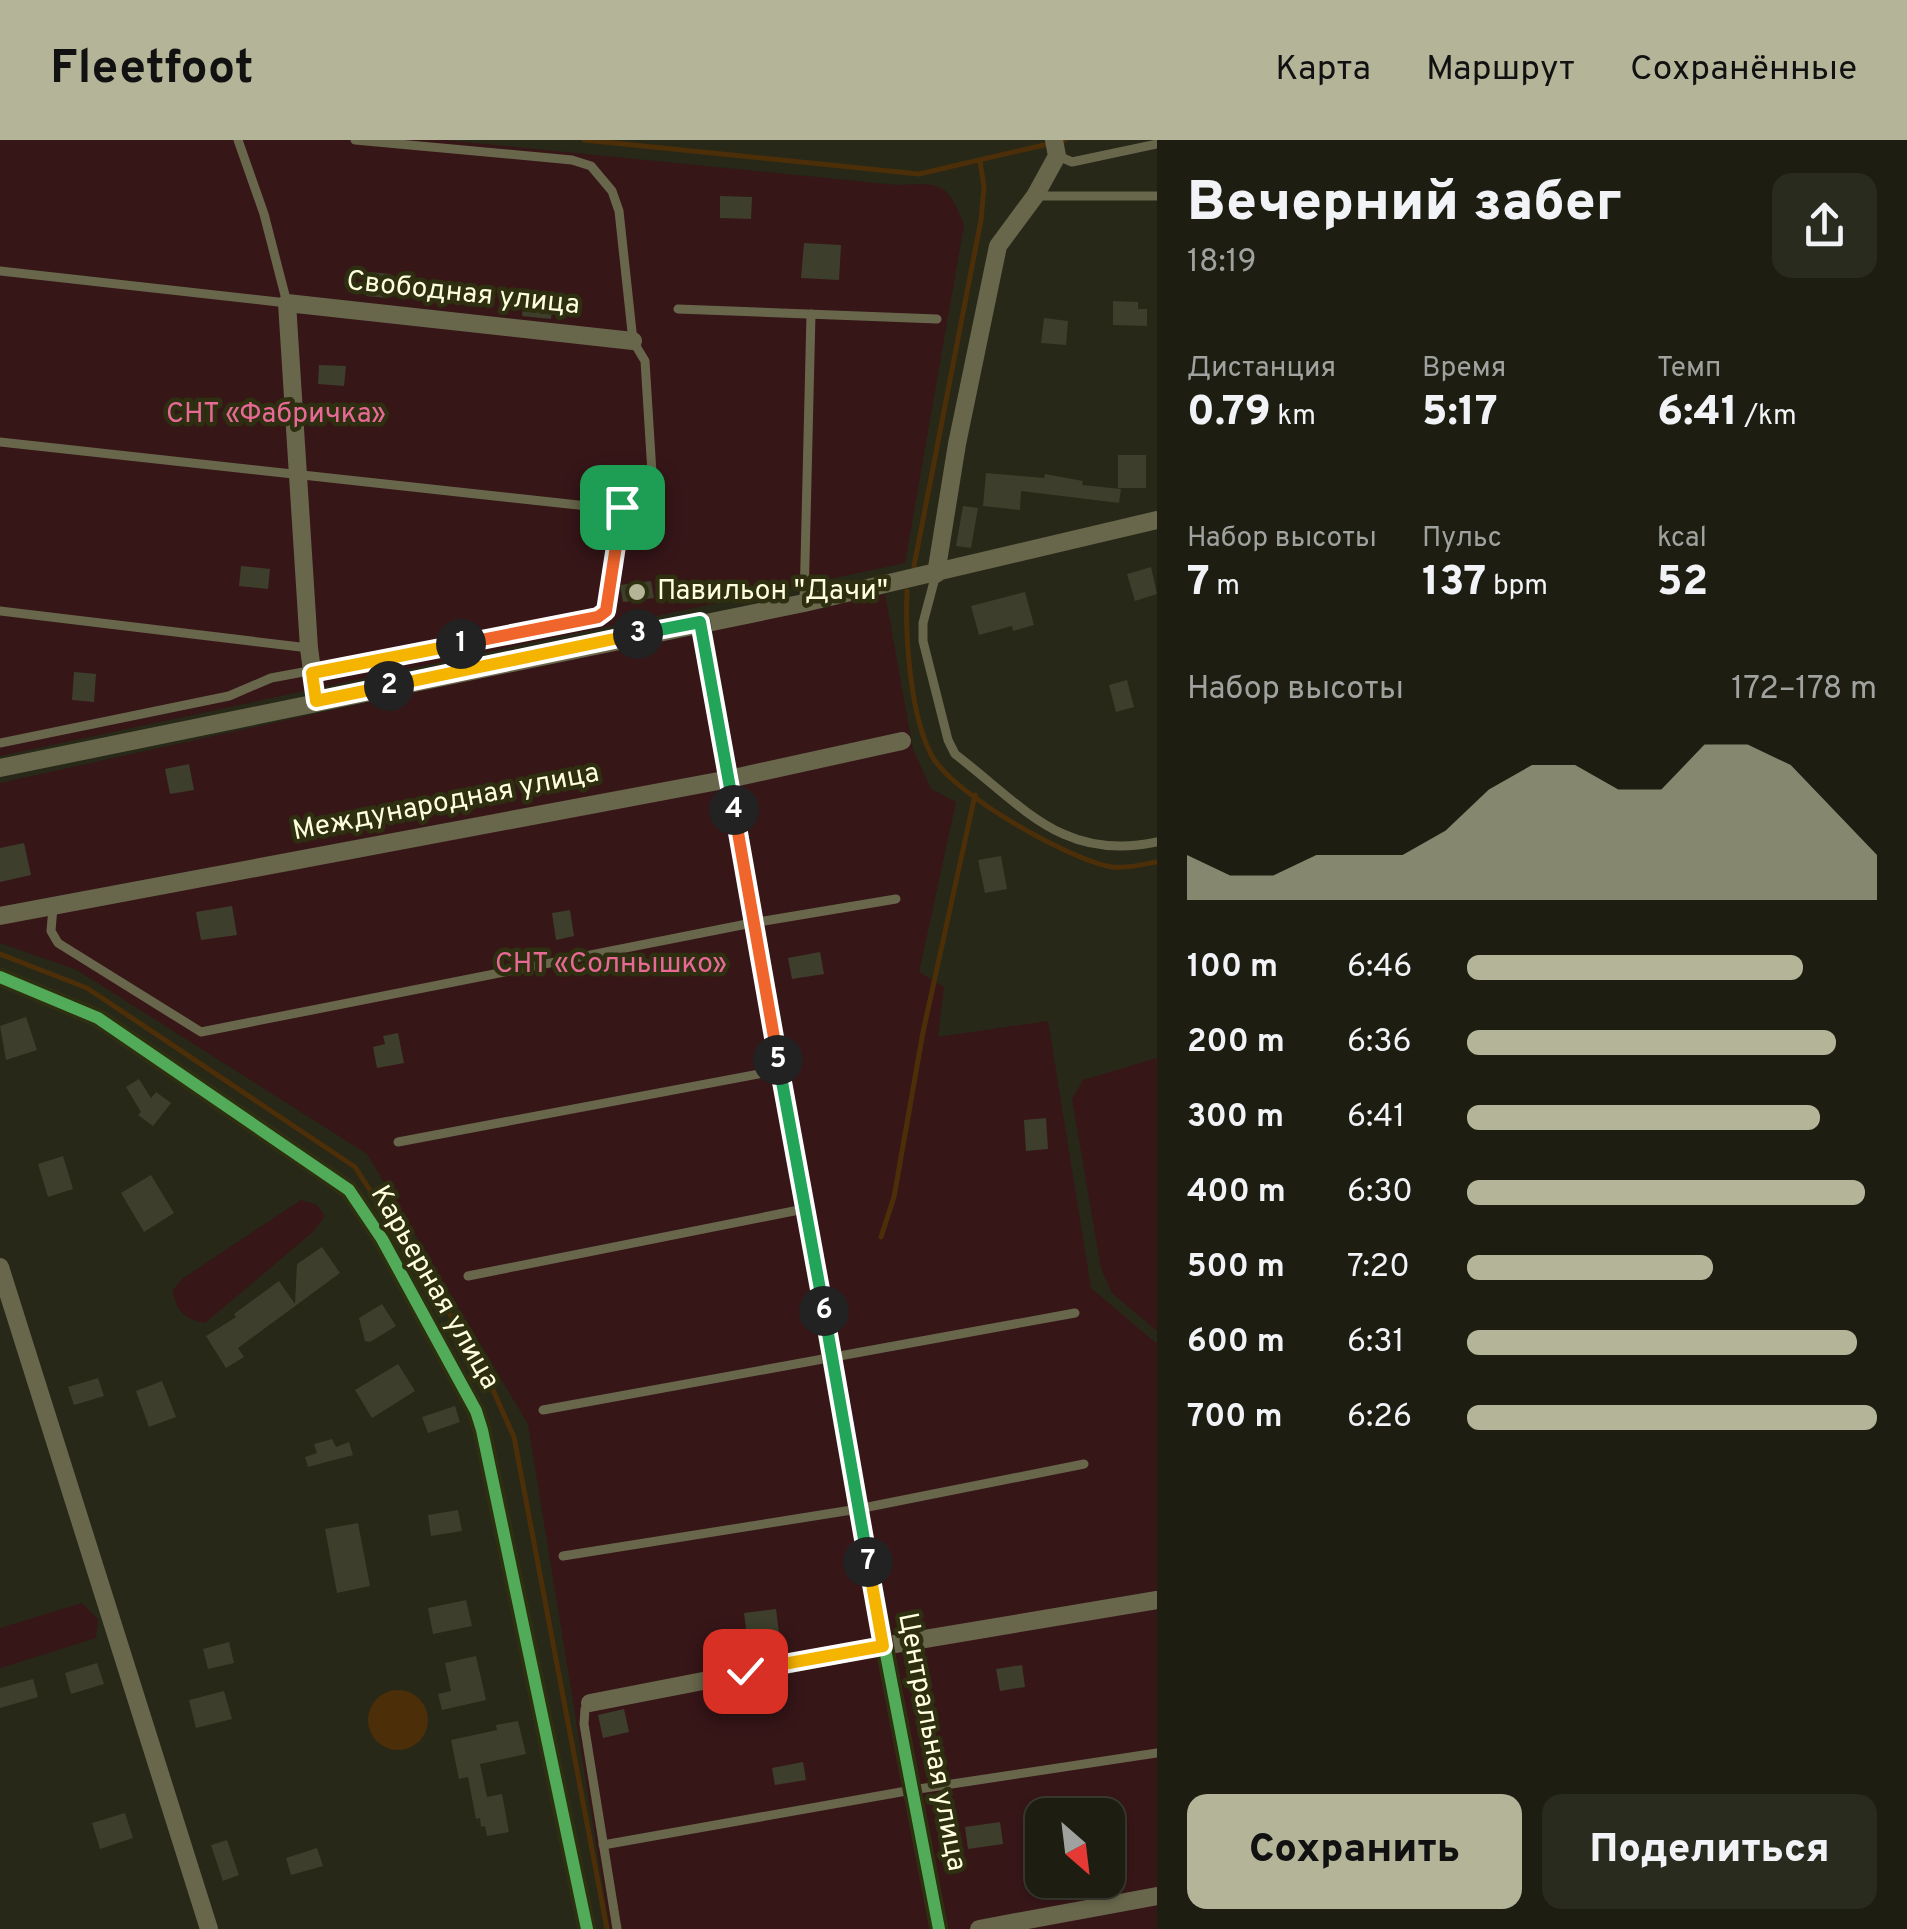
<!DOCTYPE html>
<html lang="ru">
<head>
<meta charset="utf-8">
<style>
	body { margin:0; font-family:Overpass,sans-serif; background:#2a2b1f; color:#f1f3f6; height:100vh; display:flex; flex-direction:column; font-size:38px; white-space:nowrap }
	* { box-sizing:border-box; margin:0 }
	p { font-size:32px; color:#a0a29f }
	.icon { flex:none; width:55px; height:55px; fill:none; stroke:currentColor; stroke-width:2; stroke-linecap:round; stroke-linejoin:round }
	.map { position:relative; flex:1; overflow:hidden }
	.details { display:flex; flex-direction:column; background:#1d1e11; width:750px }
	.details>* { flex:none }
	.needle { width:65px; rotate:152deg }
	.fabs { position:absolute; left:1025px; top:1658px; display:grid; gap:20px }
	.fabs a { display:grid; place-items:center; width:100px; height:100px; border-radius:20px; background:#1d1e11; box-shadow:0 2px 8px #0004,0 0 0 2px #3b3c31; font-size:50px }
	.pin { position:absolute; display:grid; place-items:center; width:85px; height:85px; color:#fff; margin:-42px; border-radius:20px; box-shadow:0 5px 15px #0006 }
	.km { position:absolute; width:50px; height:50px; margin:-25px; border-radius:50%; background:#222; color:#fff; font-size:28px; line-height:50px; text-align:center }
	.round { display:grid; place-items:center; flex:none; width:105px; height:105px; border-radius:20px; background:#2a2b1f }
	.summary { display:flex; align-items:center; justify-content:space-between; height:170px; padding:0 30px }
	h1 { font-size:55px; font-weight:800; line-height:75px }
	.stats { display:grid; grid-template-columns:repeat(3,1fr); gap:15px; height:170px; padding:10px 30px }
	.stats div { display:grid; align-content:center }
	.stats b { font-size:42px; font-weight:800 }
	.stats small { font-size:28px; font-weight:400 }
	.stats p { font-size:28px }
	.chart { height:280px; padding:20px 30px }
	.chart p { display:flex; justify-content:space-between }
	.chart svg { width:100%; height:180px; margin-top:10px; fill:#b3b498; opacity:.7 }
	.primary-button { display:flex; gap:20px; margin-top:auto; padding:20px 30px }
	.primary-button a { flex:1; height:115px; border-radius:20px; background:#b3b498; color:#111; font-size:40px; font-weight:800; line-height:115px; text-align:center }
	.primary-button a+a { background:#2a2b1f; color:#f1f3f6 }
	ul { padding:0 30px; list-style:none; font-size:32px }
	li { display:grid; grid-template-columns:160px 120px 1fr; align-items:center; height:75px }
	li i { height:25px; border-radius:12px; background:#b3b498 }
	header { display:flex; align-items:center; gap:60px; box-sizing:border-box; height:140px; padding:0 50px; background:#b3b498; color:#111 }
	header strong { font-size:48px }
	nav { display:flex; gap:55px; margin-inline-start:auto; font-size:35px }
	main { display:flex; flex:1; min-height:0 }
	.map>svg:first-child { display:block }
</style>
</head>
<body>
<header>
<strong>Fleetfoot</strong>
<nav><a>Карта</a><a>Маршрут</a><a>Сохранённые</a></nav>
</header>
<main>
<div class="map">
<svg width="1157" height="1789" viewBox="0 0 1157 1789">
	<rect width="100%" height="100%" fill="#272817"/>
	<g fill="#371618" fill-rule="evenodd">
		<path d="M 0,0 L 445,0 L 897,45 C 942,43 947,42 964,85 L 905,423 L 0,616 Z"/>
		<path d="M 885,454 L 913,609 L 931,649 L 956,662 L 919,832 L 944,847 L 938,897 L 1048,881 L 1091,1148 L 1157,1204 L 1157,1789 L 610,1789 L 528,1284 L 367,1014 L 77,830 L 0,803 L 0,643 L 692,491 L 696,517 L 707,515 L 711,488 ZM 1042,1675 L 1108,1675 L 1108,1740 L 1042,1740 Z"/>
		<path d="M 1157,918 L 1157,1191 L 1112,1153 L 1101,1129 L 1072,959 L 1083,940 Z"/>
		<path d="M 301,1060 L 317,1065 L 325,1076 L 314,1091 L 205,1183 C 185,1180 175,1170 173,1150 L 182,1139 Z"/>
		<path d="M 82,1463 L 98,1479 L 96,1498 L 0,1528 L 0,1488 Z"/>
	</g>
	<circle fill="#4c2e09" cx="398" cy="1580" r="30"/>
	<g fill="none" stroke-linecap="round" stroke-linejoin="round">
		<g stroke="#4c2e09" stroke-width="5">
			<path d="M 584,0 L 919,34 L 1044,5"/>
			<path d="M 1063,0 L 1065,0"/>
			<path d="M 914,426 L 981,80 L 984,47 L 980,21"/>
			<path d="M 907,451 C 905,496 910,576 932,616 C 953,654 1069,720 1112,727 C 1126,729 1143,724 1157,722"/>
			<path d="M 0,814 L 87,848 L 355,1027 L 480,1221 L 514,1297 L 607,1789"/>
			<path d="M 881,1097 L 894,1057 L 923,892 L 975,655"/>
		</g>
	</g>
	<g fill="#3d3f2c">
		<path d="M 720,56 L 752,57 L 751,79 L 720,78 Z"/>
		<path d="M 804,103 L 841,105 L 839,140 L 801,138 Z"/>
		<path d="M 369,132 L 391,134 L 388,158 L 366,156 Z"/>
		<path d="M 524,160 L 553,164 L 551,179 L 522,176 Z"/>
		<path d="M 1113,161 L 1138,162 L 1138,169 L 1147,169 L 1147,186 L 1113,185 Z"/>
		<path d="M 1044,178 L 1068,181 L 1066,205 L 1041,203 Z"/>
		<path d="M 319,225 L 346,226 L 344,246 L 318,244 Z"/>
		<rect x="1118" y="315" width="28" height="33"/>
		<path d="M 986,333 L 1044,338 L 1045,334 L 1083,341 L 1082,345 L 1121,349 L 1119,363 L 1021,351 L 1020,370 L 983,366 Z"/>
		<path d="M 963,366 L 978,368 L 971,408 L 956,406 Z"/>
		<path d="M 241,426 L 270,429 L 268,449 L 239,446 Z"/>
		<path d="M 1151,427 L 1157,454 L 1135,461 L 1127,434 Z"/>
		<path d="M 651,441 L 654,458 L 623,462 L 620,445 Z"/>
		<path d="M 1025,452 L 1034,485 L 1013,491 L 1012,486 L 979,495 L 971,466 Z"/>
		<path d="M 74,532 L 96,534 L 94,562 L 72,560 Z"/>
		<path d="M 1127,540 L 1134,567 L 1116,572 L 1109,545 Z"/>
		<path d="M 189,624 L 194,650 L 170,654 L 165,629 Z"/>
		<path d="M 24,703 L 31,735 L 0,742 L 0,708 Z"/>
		<path d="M 1001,716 L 1007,749 L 985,753 L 978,720 Z"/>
		<path d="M 232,766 L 237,795 L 201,800 L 196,772 Z"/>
		<path d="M 570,770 L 574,796 L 556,800 L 552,773 Z"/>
		<path d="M 820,812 L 824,834 L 792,839 L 788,818 Z"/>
		<path d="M 26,877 L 37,910 L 6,920 L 0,886 Z"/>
		<path d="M 398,893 L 404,923 L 377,928 L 373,907 L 385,904 L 383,896 Z"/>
		<path d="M 139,939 L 151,958 L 156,952 L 171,963 L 153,986 L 138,975 L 141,972 L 126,947 Z"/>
		<path d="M 1046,978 L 1048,1009 L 1026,1011 L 1024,980 Z"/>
		<path d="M 63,1016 L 73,1049 L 48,1057 L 38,1024 Z"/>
		<path d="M 151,1035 L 174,1073 L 144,1092 L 121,1053 Z"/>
		<path d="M 322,1107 L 340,1133 L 238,1208 L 244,1217 L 226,1228 L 206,1196 L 236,1177 L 234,1174 L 279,1141 L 295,1164 L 297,1124 Z"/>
		<path d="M 382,1164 L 396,1186 L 370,1202 L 365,1201 L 359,1178 Z"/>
		<path d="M 398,1224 L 415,1251 L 372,1278 L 355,1250 Z"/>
		<path d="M 98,1238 L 104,1256 L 74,1265 L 68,1247 Z"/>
		<path d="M 162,1241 L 176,1277 L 149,1287 L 136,1251 Z"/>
		<path d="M 455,1266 L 460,1282 L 428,1293 L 422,1277 Z"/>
		<path d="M 332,1299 L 336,1307 L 349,1302 L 353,1315 L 308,1327 L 305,1317 L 317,1313 L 314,1304 Z"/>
		<path d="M 458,1370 L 462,1391 L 431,1396 L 428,1375 Z"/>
		<path d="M 358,1383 L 370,1446 L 337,1453 L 325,1389 Z"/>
		<path d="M 466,1460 L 472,1486 L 433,1494 L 428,1468 Z"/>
		<path d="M 776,1469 L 779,1493 L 747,1497 L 744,1473 Z"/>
		<path d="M 229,1502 L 234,1523 L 208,1529 L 203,1509 Z"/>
		<path d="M 476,1516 L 486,1560 L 442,1570 L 438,1554 L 451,1551 L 445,1523 Z"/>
		<path d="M 97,1523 L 104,1544 L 71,1554 L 65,1533 Z"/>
		<path d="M 1022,1525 L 1025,1547 L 1000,1551 L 996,1529 Z"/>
		<path d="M 33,1539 L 38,1557 L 0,1568 L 0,1548 Z"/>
		<path d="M 224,1551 L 232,1579 L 196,1588 L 189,1560 Z"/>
		<path d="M 624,1569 L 629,1592 L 603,1598 L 598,1575 Z"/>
		<path d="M 518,1581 L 526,1614 L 480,1624 L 487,1657 L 502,1654 L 509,1692 L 487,1696 L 485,1686 L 481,1687 L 480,1678 L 476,1679 L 468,1637 L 459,1639 L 451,1600 L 497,1590 L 496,1585 Z"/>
		<path d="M 803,1622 L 806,1640 L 775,1645 L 772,1628 Z"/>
		<path d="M 125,1673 L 133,1698 L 100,1709 L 92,1683 Z"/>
		<path d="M 1000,1682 L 1003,1704 L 968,1709 L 965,1687 Z"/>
		<path d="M 227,1700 L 239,1735 L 223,1741 L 211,1705 Z"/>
		<path d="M 317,1708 L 323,1726 L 291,1735 L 286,1718 Z"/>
	</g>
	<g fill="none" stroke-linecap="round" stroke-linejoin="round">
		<g stroke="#68674c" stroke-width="9">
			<path d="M 1058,16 L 1072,22 L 1157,4"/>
			<path d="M 1035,56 L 1157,56"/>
			<path d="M 0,131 L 287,163 L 264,74 L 238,0"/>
			<path d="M 678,169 L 937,179"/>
			<path d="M 0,302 L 642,372 L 654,365 L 645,221 L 633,201 L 619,71 L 612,51 L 591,26 L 572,20 L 355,0"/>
			<path d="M 936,434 L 923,483 L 923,501 L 948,600 L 955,614 C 1024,667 1063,722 1157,702"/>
			<path d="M 804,463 L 811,174"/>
			<path d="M 0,471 L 309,508"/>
			<path d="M 0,603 L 229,556 L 271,538 L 599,477 L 606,471 L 622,367"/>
			<path d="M 53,767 L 51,791 L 58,803 L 201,892 L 752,783 L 896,759"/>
			<path d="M 398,1002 L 780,930"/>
			<path d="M 468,1136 L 804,1069"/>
			<path d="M 543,1270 L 1075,1173"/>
			<path d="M 563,1416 L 858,1369 L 1084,1324"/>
			<path d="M 590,1563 L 585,1569 L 584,1584 L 617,1789"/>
			<path d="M 603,1705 L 912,1650 L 1157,1613"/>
		</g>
		<g stroke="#68674c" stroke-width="18">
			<path d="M 936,434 L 957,304 L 998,106 L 1035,56 L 1057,16 L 1054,0"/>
			<path d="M 701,482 L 858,1369 L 939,1789"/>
			<path d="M 316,561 L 309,508 L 287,163 L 633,201"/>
			<path d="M 0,628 L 804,463 L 1157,380"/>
			<path d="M 0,776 L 729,639 L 902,601"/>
			<path d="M 0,837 L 98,878 L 349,1050 L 382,1099 L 476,1271 L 482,1290 L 587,1789"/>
			<path d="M 0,1127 L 209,1789"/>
			<path d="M 590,1563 L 883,1506 L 1157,1460"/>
			<path d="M 979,1789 L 1157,1756"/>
		</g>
		<g stroke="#2d2f10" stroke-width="19">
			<g id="cycleway">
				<path d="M 701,482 L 858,1369 L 939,1789"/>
				<path d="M 0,837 L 98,878 L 349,1050 L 382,1099 L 476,1271 L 482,1290 L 587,1789"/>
			</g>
		</g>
		<use href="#cycleway" stroke="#51ab58" stroke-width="12"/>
	</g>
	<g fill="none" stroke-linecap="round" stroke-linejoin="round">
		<g stroke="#fff" stroke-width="20">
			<path id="split-1" d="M 461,504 L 598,477 L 606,471 L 622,367"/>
		</g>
		<g stroke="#fff" stroke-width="20">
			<path id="split-2" d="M 389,546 L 316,561 L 312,533 L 461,504"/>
		</g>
		<g stroke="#fff" stroke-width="20">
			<path id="split-3" d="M 389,546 L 638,494"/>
		</g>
		<g stroke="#fff" stroke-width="20">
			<path id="split-4" d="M 638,494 L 700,482 L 734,670"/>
		</g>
		<g stroke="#fff" stroke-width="20">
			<path id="split-5" d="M 734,670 L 778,920"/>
		</g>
		<g stroke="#fff" stroke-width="20">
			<path id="split-6" d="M 778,920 L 824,1171"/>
		</g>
		<g stroke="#fff" stroke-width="20">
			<path id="split-7" d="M 824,1171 L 868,1422"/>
		</g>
		<g stroke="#fff" stroke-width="20">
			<path id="split-8" d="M 745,1531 L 883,1506 L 868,1422"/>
		</g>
		<use href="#split-1" stroke="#f0652b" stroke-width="12"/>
		<use href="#split-2" stroke="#f5b400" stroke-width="12"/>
		<use href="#split-3" stroke="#f5b400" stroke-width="12"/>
		<use href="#split-4" stroke="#22a559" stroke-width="12"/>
		<use href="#split-5" stroke="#f0652b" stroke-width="12"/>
		<use href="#split-6" stroke="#22a559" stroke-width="12"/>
		<use href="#split-7" stroke="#22a559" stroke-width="12"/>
		<use href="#split-8" stroke="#f5b400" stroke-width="12"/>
	</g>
	<circle fill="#b3b498" stroke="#2d2f10" stroke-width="4" cx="637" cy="452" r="10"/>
	<g text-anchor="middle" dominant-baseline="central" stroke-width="9" stroke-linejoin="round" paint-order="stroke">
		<g font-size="28" fill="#ffffde" stroke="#2d2f10">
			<text transform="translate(463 154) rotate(6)">Свободная улица</text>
			<text transform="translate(446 663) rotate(-11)">Международная улица</text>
			<text transform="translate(434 1148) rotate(60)">Карьерная улица</text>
			<text transform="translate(931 1602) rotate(79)">Центральная улица</text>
		</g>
		<g font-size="28" fill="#e96996" stroke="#2d2f10">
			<text x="276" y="275">СНТ «Фабричка»</text>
			<text x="611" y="825">СНТ «Солнышко»</text>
		</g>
		<g font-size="28" fill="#ffffde" stroke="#2d2f10" text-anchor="start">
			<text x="657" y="452">Павильон "Дачи"</text>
		</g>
	</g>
</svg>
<div class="fabs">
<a><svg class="needle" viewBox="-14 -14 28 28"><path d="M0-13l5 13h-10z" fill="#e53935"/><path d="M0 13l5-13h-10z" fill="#a0a29f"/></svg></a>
</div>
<div class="pin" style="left:622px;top:367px;background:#1e9e55"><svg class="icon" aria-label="arrive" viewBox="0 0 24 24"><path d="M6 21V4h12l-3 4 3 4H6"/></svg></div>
<div class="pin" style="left:745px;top:1531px;background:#d93025"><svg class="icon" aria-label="check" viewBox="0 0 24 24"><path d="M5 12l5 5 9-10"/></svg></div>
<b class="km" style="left:461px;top:504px">1</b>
<b class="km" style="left:389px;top:546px">2</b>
<b class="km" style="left:638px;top:494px">3</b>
<b class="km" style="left:734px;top:670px">4</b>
<b class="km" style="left:778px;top:920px">5</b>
<b class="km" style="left:824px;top:1171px">6</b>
<b class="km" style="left:868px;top:1422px">7</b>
</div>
<section class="details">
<div class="summary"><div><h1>Вечерний забег</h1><p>18:19</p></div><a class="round"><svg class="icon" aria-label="share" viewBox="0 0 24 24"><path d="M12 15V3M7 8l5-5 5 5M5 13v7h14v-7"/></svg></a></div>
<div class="stats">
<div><p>Дистанция</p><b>0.79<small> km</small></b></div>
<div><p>Время</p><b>5:17</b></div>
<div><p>Темп</p><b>6:41<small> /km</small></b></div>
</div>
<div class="stats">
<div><p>Набор высоты</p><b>7<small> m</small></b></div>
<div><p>Пульс</p><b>137<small> bpm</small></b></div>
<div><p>kcal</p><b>52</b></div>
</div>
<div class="chart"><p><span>Набор высоты</span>172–178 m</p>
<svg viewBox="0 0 160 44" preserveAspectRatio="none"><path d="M0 44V33L10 38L20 38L30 33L40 33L50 33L60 27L70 17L80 11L90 11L100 17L110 17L120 6L130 6L140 11L150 22L160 33V44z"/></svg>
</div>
<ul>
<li><b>100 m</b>6:46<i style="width:82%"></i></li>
<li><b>200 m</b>6:36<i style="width:90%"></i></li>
<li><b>300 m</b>6:41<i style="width:86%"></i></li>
<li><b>400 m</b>6:30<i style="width:97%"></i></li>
<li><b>500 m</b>7:20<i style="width:60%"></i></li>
<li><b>600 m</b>6:31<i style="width:95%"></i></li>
<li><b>700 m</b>6:26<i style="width:100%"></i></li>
</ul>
<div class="primary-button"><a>Сохранить</a><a>Поделиться</a></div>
</section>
</main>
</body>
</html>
